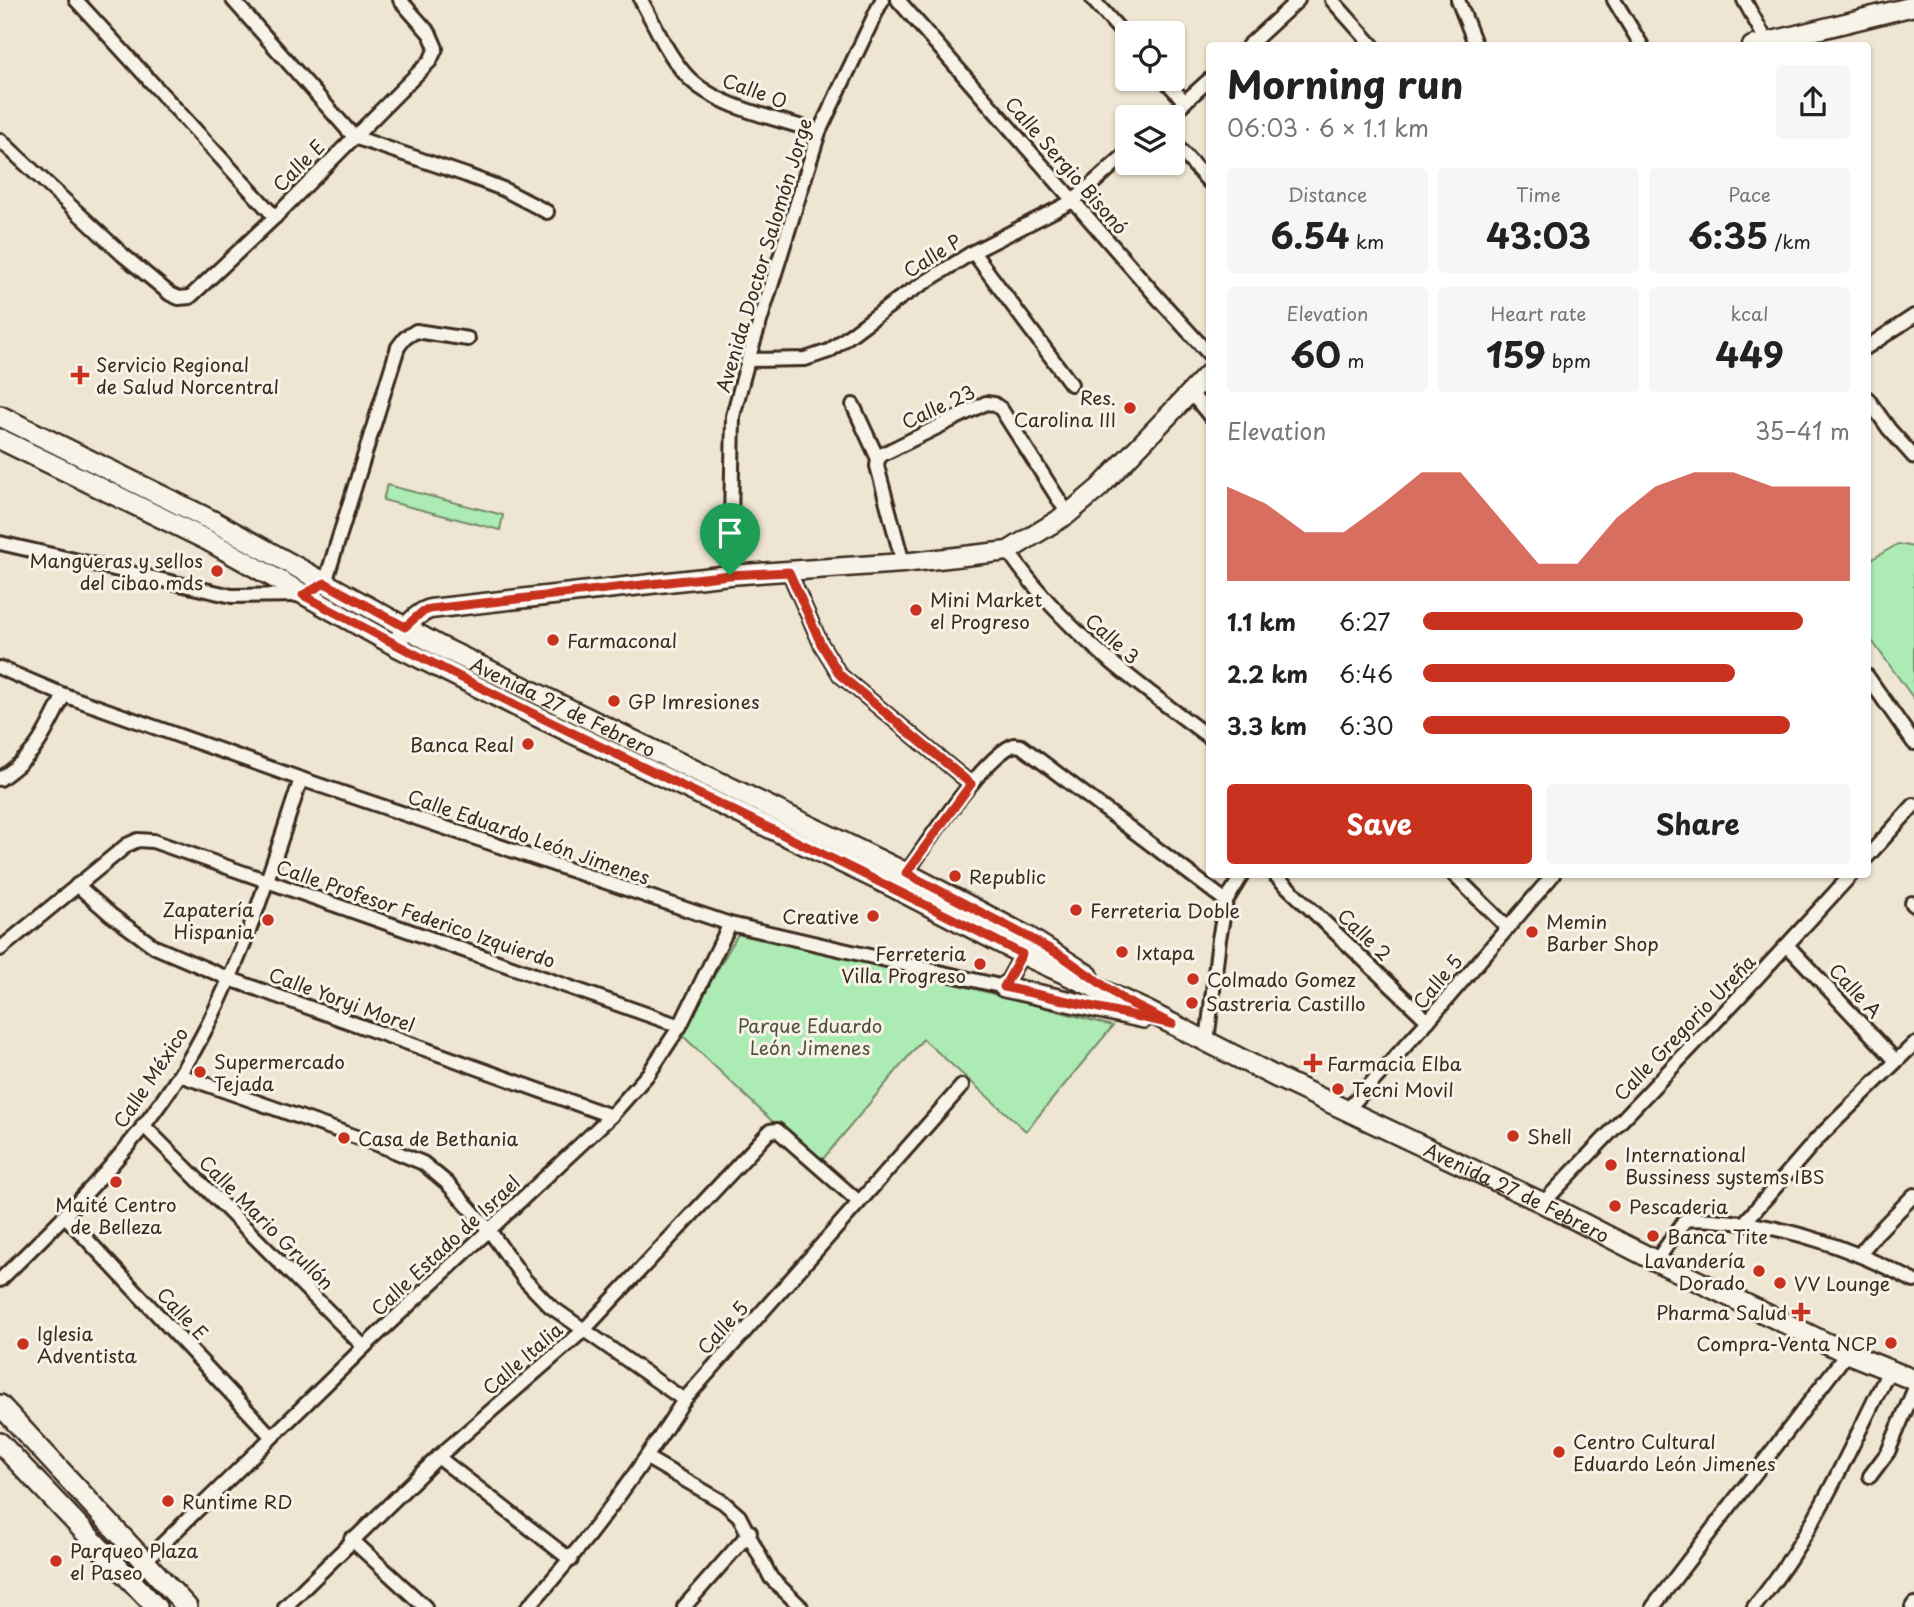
<!DOCTYPE html>
<html lang="en">
<head>
<meta charset="utf-8">
<style>
	body { margin:0; font-family:"Playpen Sans",sans-serif; background:#f6f6f6; color:#222; height:100vh; display:flex; flex-direction:column; font-size:26px; white-space:nowrap }
	* { box-sizing:border-box; margin:0 }
	p { font-size:23px; color:#767676 }
	.icon { flex:none; width:38px; height:38px; fill:none; stroke:currentColor; stroke-width:2; stroke-linecap:round; stroke-linejoin:round }
	.map { position:relative; flex:1; overflow:hidden }
	.sheet { position:absolute; left:1206px; top:42px; width:665px; height:836px; display:flex; flex-direction:column; background:#fff; border-radius:7px; box-shadow:0 2px 5px #0004 }
	.sheet>* { flex:none }
	.tools { position:absolute; left:1115px; top:21px; display:grid; gap:14px }
	.tools a { display:grid; place-items:center; width:70px; height:70px; border-radius:7px; background:#fff; box-shadow:0 2px 5px #0004; font-size:35px }
	.pin { position:absolute; display:grid; place-items:center; width:60px; height:60px; color:#fff; margin:-72px -30px; border-radius:50% 50% 50% 0; rotate:-45deg; box-shadow:0 0 7px #0007 }
	.pin .icon { rotate:45deg }
	.round { display:grid; place-items:center; flex:none; width:74px; height:74px; border-radius:7px; background:#f6f6f6 }
	.summary { display:flex; align-items:center; justify-content:space-between; height:119px; padding:0 21px }
	h1 { font-size:38px; font-weight:700; line-height:52px }
	.stats { display:grid; grid-template-columns:repeat(3,1fr); gap:10px; height:119px; padding:7px 21px }
	.stats div { display:grid; align-content:center; border-radius:7px; background:#f6f6f6; text-align:center }
	.stats b { font-size:35px; font-weight:700 }
	.stats small { font-size:19px; font-weight:400 }
	.stats p { font-size:19px }
	.chart { height:196px; padding:14px 21px }
	.chart p { display:flex; justify-content:space-between }
	.chart svg { width:100%; height:126px; margin-top:7px; fill:#c8321e; opacity:.7 }
	.button { display:flex; gap:14px; margin-top:auto; padding:14px 21px }
	.button a { flex:1; height:80px; border-radius:7px; background:#c8321e; color:#fff; font-size:28px; font-weight:700; line-height:80px; text-align:center }
	.button a+a { background:#f6f6f6; color:#222 }
	ul { padding:0 21px; list-style:none; font-size:23px }
	li { display:grid; grid-template-columns:112px 84px 1fr; align-items:center; height:52px }
	li i { height:18px; border-radius:9px; background:#c8321e }
	.map>svg:first-child { display:block }
</style>
</head>
<body>
<div class="map">
<svg width="1914" height="1607" viewBox="0 0 1914 1607">
	<rect width="100%" height="100%" fill="#efe5d3"/>
	<filter id="ink" filterUnits="userSpaceOnUse"><feTurbulence type="fractalNoise" baseFrequency=".0143" numOctaves="2"/><feDisplacementMap in="SourceGraphic" scale="14" xChannelSelector="R" yChannelSelector="G"/><feConvolveMatrix kernelMatrix="1 2 1 2 8 2 1 2 1" color-interpolation-filters="sRGB"/></filter>
	<g filter="url(#ink)">
		<g fill="#acecb4" stroke="#748b69" stroke-width="2">
			<path d="M 387,485 L 503,515 L 500,530 L 383,500 Z"/>
			<path d="M 1898,544 L 1914,547 L 1914,699 L 1867,634 L 1867,562 Z"/>
			<path d="M 742,927 L 1113,1026 L 1026,1131 L 923,1039 L 818,1165 L 681,1034 Z"/>
		</g>
		<g fill="none" stroke-linecap="round" stroke-linejoin="round">
			<g stroke="#3b2a1e" stroke-width="18">
				<g id="street">
					<path d="M 76,0 L 275,217"/>
					<path d="M 233,0 L 354,137 L 466,175 L 503,189 L 547,212"/>
					<path d="M 641,0 C 655,25 667,54 686,75 C 714,107 779,119 819,132"/>
					<path d="M 898,0 L 1158,298 L 1209,354"/>
					<path d="M 1093,0 L 1127,38"/>
					<path d="M 1332,0 L 1373,46"/>
					<path d="M 1458,0 L 1476,46"/>
					<path d="M 1614,0 L 1642,46"/>
					<path d="M 1744,0 L 1767,42"/>
					<path d="M 1248,46 L 1298,0"/>
					<path d="M 1164,79 L 1185,102"/>
					<path d="M 1168,117 L 1209,80"/>
					<path d="M 0,140 L 123,255 L 170,294 L 179,298 L 190,297 L 275,217 L 430,61 L 436,48 L 430,34 L 400,0"/>
					<path d="M 1172,141 L 1209,182"/>
					<path d="M 973,252 L 1071,384"/>
					<path d="M 1867,347 L 1914,316"/>
					<path d="M 748,360 L 805,359 L 829,351 L 900,298 L 973,252 L 1073,201 L 1127,153"/>
					<path d="M 1191,393 L 1209,415"/>
					<path d="M 1867,398 L 1889,429 L 1914,457"/>
					<path d="M 853,405 L 878,459"/>
					<path d="M 0,543 L 232,596 L 303,595 L 325,583 L 398,347 L 405,338 L 416,331 L 468,339"/>
					<path d="M 1008,551 C 1064,632 1132,680 1209,737"/>
					<path d="M 903,563 L 877,466 L 878,459 L 883,454 L 986,403 L 994,404 L 1001,409 L 1068,514"/>
					<path d="M 789,572 L 821,644 L 840,675 L 971,784"/>
					<path d="M 730,575 L 733,416 L 748,360 L 819,132 L 882,0"/>
					<path d="M 0,668 L 64,695 L 301,779 L 730,924 L 1004,987 L 1025,949"/>
					<path d="M 1867,676 L 1914,743"/>
					<path d="M 0,779 C 39,752 43,736 64,695"/>
					<path d="M 1867,857 L 1914,805"/>
					<path d="M 906,873 C 927,844 983,757 1014,745 L 1021,746 L 1226,901"/>
					<path d="M 1275,875 L 1428,1021"/>
					<path d="M 1454,875 L 1508,928"/>
					<path d="M 77,885 L 111,915 L 155,947 L 230,979 L 611,1116"/>
					<path d="M 1912,903 L 1914,905"/>
					<path d="M 1787,945 L 1896,1061"/>
					<path d="M 0,949 L 127,845 L 138,840 L 153,841 L 680,1026"/>
					<path d="M 1207,1042 L 1219,939 L 1226,901 L 1242,875"/>
					<path d="M 180,1075 L 379,1145 L 423,1163 L 447,1183 L 489,1230 L 524,1279 L 550,1306 L 684,1400"/>
					<path d="M 1347,1110 L 1428,1021 L 1553,875"/>
					<path d="M 143,1125 L 364,1347"/>
					<path d="M 1543,1203 L 1740,996 L 1851,875"/>
					<path d="M 66,1217 L 271,1436"/>
					<path d="M 1745,1222 L 1818,1138 L 1914,1044"/>
					<path d="M 1859,1255 L 1876,1234 L 1914,1195"/>
					<path d="M 1656,1261 L 1685,1220 C 1697,1218 1710,1220 1723,1221 C 1789,1226 1855,1250 1914,1281"/>
					<path d="M 0,1280 C 75,1207 153,1130 202,1036 C 245,955 272,866 301,779"/>
					<path d="M 438,1457 L 571,1560"/>
					<path d="M 647,1458 L 723,1502 L 739,1516 L 771,1578 L 801,1607"/>
					<path d="M 1870,1476 L 1888,1452 L 1914,1390"/>
					<path d="M 351,1539 L 425,1607"/>
					<path d="M 144,1562 L 364,1347 L 611,1116 L 649,1073 L 680,1026 L 730,924"/>
					<path d="M 285,1607 L 438,1457 L 584,1330 L 770,1131 L 777,1130 L 859,1202"/>
					<path d="M 528,1607 C 587,1543 637,1474 684,1400 L 962,1086"/>
					<path d="M 684,1607 L 750,1532"/>
					<path d="M 1653,1607 L 1847,1353"/>
					<path d="M 1754,1607 C 1812,1539 1848,1451 1889,1371"/>
					<path d="M 1912,1607 L 1914,1604"/>
				</g>
			</g>
			<g stroke="#3b2a1e" stroke-width="23">
				<g id="secondary">
					<path d="M 1752,46 L 1914,6"/>
					<path d="M 399,639 C 406,626 415,614 430,609 L 730,575 L 903,563 L 1008,551 L 1068,514 L 1099,488 L 1209,373"/>
				</g>
			</g>
			<g stroke="#3b2a1e" stroke-width="24">
				<g id="primary">
					<path id="s1" d="M 0,416 L 215,522 L 439,646 L 906,873 L 1030,938 L 1088,975"/>
					<path id="s2" d="M 0,439 L 207,540 L 396,646 L 528,712 L 895,888 L 1022,954 L 1149,1012 L 1278,1078 L 1543,1203 L 1656,1261 L 1847,1353 L 1914,1380"/>
					<path d="M 1004,987 L 1144,1018"/>
					<path d="M 0,1405 L 187,1607"/>
					<path d="M 0,1443 L 156,1607"/>
				</g>
			</g>
			<use href="#street" stroke="#f7f3e8" stroke-width="12"/>
			<use href="#secondary" stroke="#f7f3e8" stroke-width="18"/>
			<use href="#primary" stroke="#f7f3e8" stroke-width="19"/>
		</g>
	</g>
	<g fill="none" stroke-linecap="round" stroke-linejoin="round" filter="url(#ink)">
		<g stroke="#fff" stroke-width="14">
			<path id="route" d="M 789,572 L 821,644 L 840,675 L 971,784 L 906,873 L 1030,938 L 1062,956 L 1124,1000 L 1172,1024 L 1004,987 L 1022,954 C 784,830 538,723 303,595 L 325,583 L 405,627 L 422,612 L 430,609 L 730,575 Z"/>
		</g>
		<use href="#route" stroke="#c8321e" stroke-width="9"/>
	</g>
	<g fill="#c8321e" stroke="#f7f3e8" stroke-width="2.5">
		<path d="M76.5 364.5h7v7h7v7h-7v7h-7v-7h-7v-7h7z"/>
		<circle cx="1130" cy="408" r="7"/>
		<circle cx="217" cy="571" r="7"/>
		<circle cx="916" cy="610" r="7"/>
		<circle cx="553" cy="640" r="7"/>
		<circle cx="614" cy="701" r="7"/>
		<circle cx="528" cy="744" r="7"/>
		<circle cx="955" cy="876" r="7"/>
		<circle cx="1076" cy="910" r="7"/>
		<circle cx="873" cy="916" r="7"/>
		<circle cx="268" cy="920" r="7"/>
		<circle cx="1532" cy="932" r="7"/>
		<circle cx="1122" cy="952" r="7"/>
		<circle cx="980" cy="964" r="7"/>
		<circle cx="1193" cy="979" r="7"/>
		<circle cx="1192" cy="1003" r="7"/>
		<path d="M1309.5 1052.5h7v7h7v7h-7v7h-7v-7h-7v-7h7z"/>
		<circle cx="200" cy="1072" r="7"/>
		<circle cx="1338" cy="1089" r="7"/>
		<circle cx="1513" cy="1136" r="7"/>
		<circle cx="344" cy="1138" r="7"/>
		<circle cx="1611" cy="1165" r="7"/>
		<circle cx="116" cy="1182" r="7"/>
		<circle cx="1615" cy="1206" r="7"/>
		<circle cx="1653" cy="1236" r="7"/>
		<circle cx="1759" cy="1271" r="7"/>
		<circle cx="1780" cy="1283" r="7"/>
		<path d="M1797.5 1301.5h7v7h7v7h-7v7h-7v-7h-7v-7h7z"/>
		<circle cx="1891" cy="1343" r="7"/>
		<circle cx="23" cy="1344" r="7"/>
		<circle cx="1559" cy="1452" r="7"/>
		<circle cx="168" cy="1501" r="7"/>
		<circle cx="56" cy="1561" r="7"/>
	</g>
	<g text-anchor="middle" dominant-baseline="central" stroke-width="6" stroke-linejoin="round" paint-order="stroke">
		<g font-size="19" fill="#3b2a1e" stroke="#f7f3e8">
			<text transform="translate(755 90) rotate(20)">Calle O</text>
			<text transform="translate(298 165) rotate(-45)">Calle E</text>
			<text transform="translate(1067 165) rotate(49)">Calle Sergio Bisonó</text>
			<text transform="translate(763 255) rotate(-73)">Avenida Doctor Salomón Jorge</text>
			<text transform="translate(932 255) rotate(-32)">Calle P</text>
			<text transform="translate(938 406) rotate(-25)">Calle 23</text>
			<text transform="translate(1113 638) rotate(42)">Calle 3</text>
			<text stroke="none"><textPath href="#s1" startOffset="634">Avenida 27 de Febrero</textPath></text>
			<text transform="translate(529 836) rotate(19)">Calle Eduardo León Jimenes</text>
			<text transform="translate(416 913) rotate(19)">Calle Profesor Federico Izquierdo</text>
			<text transform="translate(1365 934) rotate(44)">Calle 2</text>
			<text transform="translate(1437 981) rotate(-50)">Calle 5</text>
			<text transform="translate(1856 990) rotate(47)">Calle A</text>
			<text transform="translate(342 999) rotate(20)">Calle Yoryi Morel</text>
			<text transform="translate(1684 1027) rotate(-46)">Calle Gregorio Ureña</text>
			<text transform="translate(150 1077) rotate(-56)">Calle México</text>
			<text stroke="none"><textPath href="#s2" startOffset="1694">Avenida 27 de Febrero</textPath></text>
			<text transform="translate(267 1222) rotate(45)">Calle Mario Grullón</text>
			<text transform="translate(445 1245) rotate(-43)">Calle Estado de Israel</text>
			<text transform="translate(183 1313) rotate(47)">Calle E</text>
			<text transform="translate(722 1327) rotate(-48)">Calle 5</text>
			<text transform="translate(522 1358) rotate(-41)">Calle Italia</text>
		</g>
		<g font-size="19" fill="#3b2a1e" stroke="#f7f3e8" text-anchor="start">
			<text x="96" y="364">Servicio Regional<tspan x="96" dy="22">de Salud Norcentral</tspan></text>
			<text x="1116" y="397" text-anchor="end">Res.<tspan x="1116" dy="22">Carolina III</tspan></text>
			<text x="203" y="560" text-anchor="end">Mangueras y sellos<tspan x="203" dy="22">del cibao mds</tspan></text>
			<text x="930" y="599">Mini Market<tspan x="930" dy="22">el Progreso</tspan></text>
			<text x="567" y="640">Farmaconal</text>
			<text x="628" y="701">GP Imresiones</text>
			<text x="514" y="744" text-anchor="end">Banca Real</text>
			<text x="969" y="876">Republic</text>
			<text x="254" y="909" text-anchor="end">Zapatería<tspan x="254" dy="22">Hispania</tspan></text>
			<text x="1090" y="910">Ferreteria Doble</text>
			<text x="859" y="916" text-anchor="end">Creative</text>
			<text x="1546" y="921">Memin<tspan x="1546" dy="22">Barber Shop</tspan></text>
			<text x="1136" y="952">Ixtapa</text>
			<text x="966" y="953" text-anchor="end">Ferreteria<tspan x="966" dy="22">Villa Progreso</tspan></text>
			<text x="1207" y="979">Colmado Gomez</text>
			<text x="1206" y="1003">Sastreria Castillo</text>
			<text x="214" y="1061">Supermercado<tspan x="214" dy="22">Tejada</tspan></text>
			<text x="1327" y="1063">Farmacia Elba</text>
			<text x="1352" y="1089">Tecni Movil</text>
			<text x="1527" y="1136">Shell</text>
			<text x="358" y="1138">Casa de Bethania</text>
			<text x="1625" y="1154">International<tspan x="1625" dy="22">Bussiness systems IBS</tspan></text>
			<text x="116" y="1204" text-anchor="middle">Maité Centro<tspan x="116" dy="22">de Belleza</tspan></text>
			<text x="1629" y="1206">Pescaderia</text>
			<text x="1667" y="1236">Banca Tite</text>
			<text x="1745" y="1260" text-anchor="end">Lavandería<tspan x="1745" dy="22">Dorado</tspan></text>
			<text x="1794" y="1283">VV Lounge</text>
			<text x="1787" y="1312" text-anchor="end">Pharma Salud</text>
			<text x="37" y="1333">Iglesia<tspan x="37" dy="22">Adventista</tspan></text>
			<text x="1877" y="1343" text-anchor="end">Compra-Venta NCP</text>
			<text x="1573" y="1441">Centro Cultural<tspan x="1573" dy="22">Eduardo León Jimenes</tspan></text>
			<text x="182" y="1501">Runtime RD</text>
			<text x="70" y="1550">Parqueo Plaza<tspan x="70" dy="22">el Paseo</tspan></text>
		</g>
		<g font-size="19" fill="#52513c" stroke="#f7f3e8">
			<text x="810" y="1025">Parque Eduardo<tspan x="810" dy="22">León Jimenes</tspan></text>
		</g>
	</g>
</svg>
<div class="tools">
<a><svg class="icon" aria-label="locate" viewBox="0 0 24 24"><circle cx="12" cy="12" r="6"/><path d="M12 2v4M12 18v4M2 12h4M18 12h4"/></svg></a>
<a><svg class="icon" aria-label="layers" viewBox="0 0 24 24"><path d="M12 4l9 5-9 5-9-5zM3 14l9 5 9-5"/></svg></a>
</div>
<div class="pin" style="left:730px;top:575px;background:#1e9e55"><svg class="icon" aria-label="arrive" viewBox="0 0 24 24"><path d="M6 21V4h12l-3 4 3 4H6"/></svg></div>
<section class="sheet">
<div class="summary"><div><h1>Morning run</h1><p>06:03 · 6 × 1.1 km</p></div><a class="round"><svg class="icon" aria-label="share" viewBox="0 0 24 24"><path d="M12 15V3M7 8l5-5 5 5M5 13v7h14v-7"/></svg></a></div>
<div class="stats">
<div><p>Distance</p><b>6.54<small> km</small></b></div>
<div><p>Time</p><b>43:03</b></div>
<div><p>Pace</p><b>6:35<small> /km</small></b></div>
</div>
<div class="stats">
<div><p>Elevation</p><b>60<small> m</small></b></div>
<div><p>Heart rate</p><b>159<small> bpm</small></b></div>
<div><p>kcal</p><b>449</b></div>
</div>
<div class="chart"><p><span>Elevation</span>35–41 m</p>
<svg viewBox="0 0 160 44" preserveAspectRatio="none"><path d="M0 44V11L10 17L20 27L30 27L40 17L50 6L60 6L70 22L80 38L90 38L100 22L110 11L120 6L130 6L140 11L150 11L160 11V44z"/></svg>
</div>
<ul>
<li><b>1.1 km</b>6:27<i style="width:89%"></i></li>
<li><b>2.2 km</b>6:46<i style="width:73%"></i></li>
<li><b>3.3 km</b>6:30<i style="width:86%"></i></li>
</ul>
<div class="button"><a>Save</a><a>Share</a></div>
</section>
</div>
</body>
</html>
